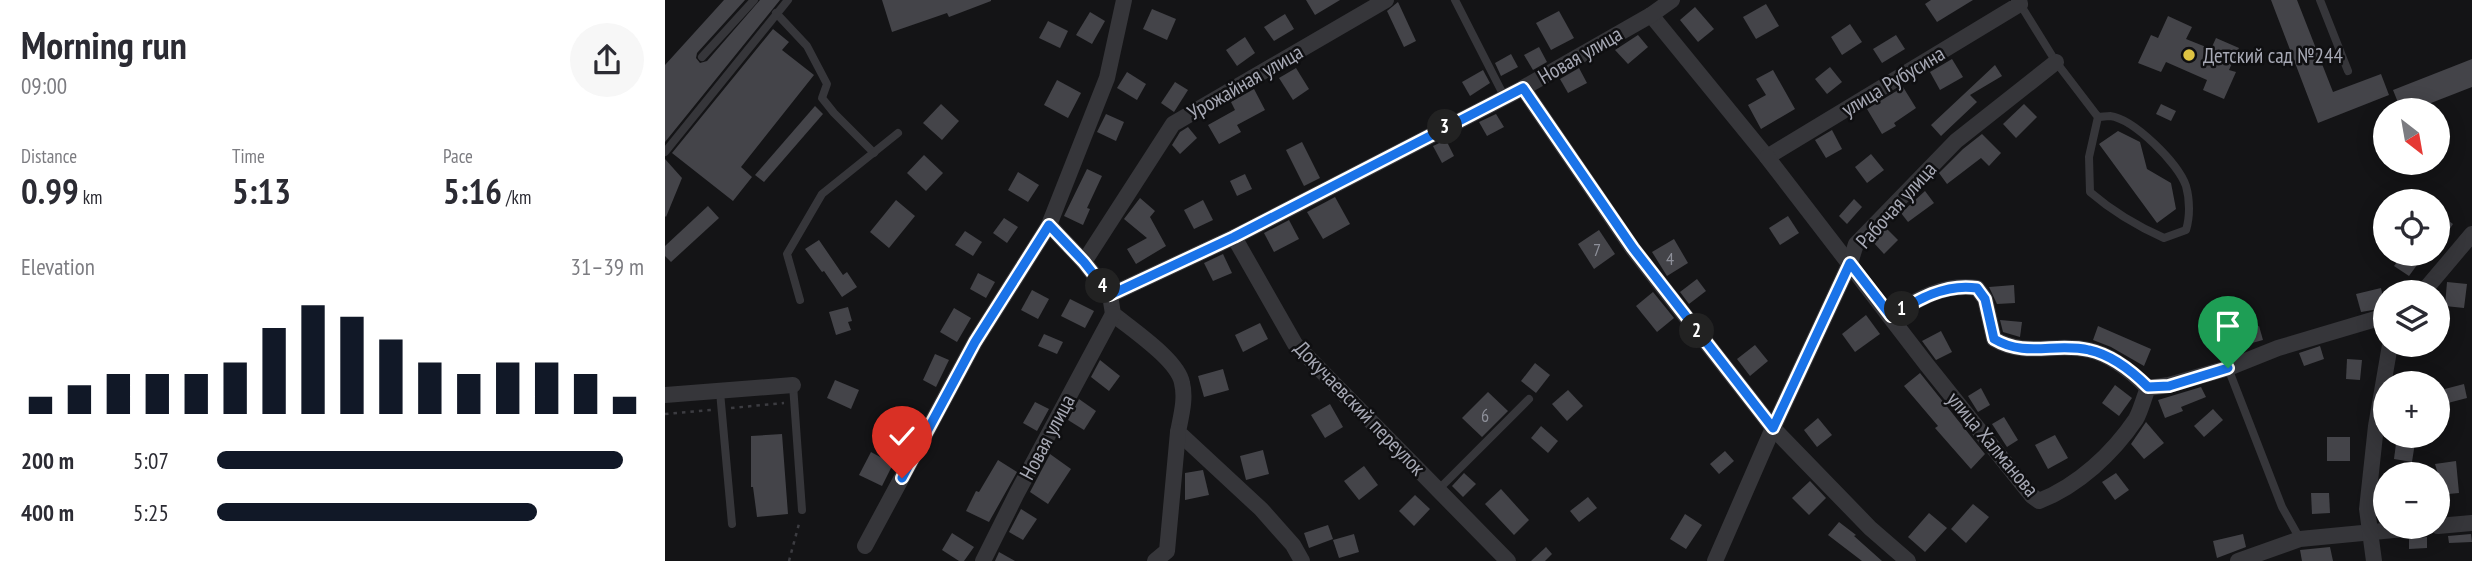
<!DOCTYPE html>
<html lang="en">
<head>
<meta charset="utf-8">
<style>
	body { margin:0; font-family:"PT Sans Narrow",sans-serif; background:#f7f7f7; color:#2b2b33; height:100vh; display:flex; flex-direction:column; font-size:26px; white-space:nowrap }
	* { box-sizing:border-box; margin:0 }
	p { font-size:23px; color:#7c7c81 }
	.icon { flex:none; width:38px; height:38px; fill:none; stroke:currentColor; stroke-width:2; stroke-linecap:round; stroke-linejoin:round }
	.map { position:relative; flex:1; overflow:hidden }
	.details { display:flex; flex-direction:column; background:#fff; width:665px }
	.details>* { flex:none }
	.needle { width:46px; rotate:149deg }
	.tools { position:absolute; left:1708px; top:98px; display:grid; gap:14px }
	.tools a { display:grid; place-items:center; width:77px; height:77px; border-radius:50%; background:#fff; box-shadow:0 4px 18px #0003; font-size:35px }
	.pin { position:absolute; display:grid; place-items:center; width:60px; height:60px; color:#fff; margin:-72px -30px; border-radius:50% 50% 50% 0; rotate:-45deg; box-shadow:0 0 7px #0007 }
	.pin .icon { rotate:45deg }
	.km { position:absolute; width:35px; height:35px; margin:-18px; border-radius:50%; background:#222; color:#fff; font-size:19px; line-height:35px; text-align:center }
	.round { display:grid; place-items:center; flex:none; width:74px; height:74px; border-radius:37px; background:#f7f7f7 }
	.summary { display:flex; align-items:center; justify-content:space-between; height:119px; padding:0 21px }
	h1 { font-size:38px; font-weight:700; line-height:52px }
	.metrics { display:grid; grid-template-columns:repeat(3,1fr); gap:10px; height:119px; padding:7px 21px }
	.metrics div { display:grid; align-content:center }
	.metrics b { font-size:35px; font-weight:700 }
	.metrics small { font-size:19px; font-weight:400 }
	.metrics p { font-size:19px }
	.chart { height:196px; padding:14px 21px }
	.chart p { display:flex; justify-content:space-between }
	.chart svg { width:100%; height:126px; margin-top:7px; stroke:#111827; stroke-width:6 }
	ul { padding:0 21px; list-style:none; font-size:23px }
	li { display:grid; grid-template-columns:112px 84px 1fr; align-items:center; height:52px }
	li i { height:18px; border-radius:9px; background:#111827 }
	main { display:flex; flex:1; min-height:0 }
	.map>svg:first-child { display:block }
</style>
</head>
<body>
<main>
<section class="details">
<div class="summary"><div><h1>Morning run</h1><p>09:00</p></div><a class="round"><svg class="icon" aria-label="share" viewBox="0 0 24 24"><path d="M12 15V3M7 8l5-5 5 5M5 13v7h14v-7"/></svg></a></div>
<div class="metrics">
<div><p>Distance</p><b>0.99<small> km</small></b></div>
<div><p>Time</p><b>5:13</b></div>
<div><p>Pace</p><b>5:16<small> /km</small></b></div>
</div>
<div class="chart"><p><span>Elevation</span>31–39 m</p>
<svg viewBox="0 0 160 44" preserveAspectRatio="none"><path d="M5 44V38M15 44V34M25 44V30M35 44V30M45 44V30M55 44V26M65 44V14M75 44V6M85 44V10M95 44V18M105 44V26M115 44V30M125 44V26M135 44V26M145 44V30M155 44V38"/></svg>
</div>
<ul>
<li><b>200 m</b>5:07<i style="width:95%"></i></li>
<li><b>400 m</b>5:25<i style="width:75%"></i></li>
</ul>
</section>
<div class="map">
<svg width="1807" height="561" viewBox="0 0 1807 561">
	<rect width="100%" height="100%" fill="#141416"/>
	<g fill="#444449">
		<path d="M 59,0 L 80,0 L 32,53 L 31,58 L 35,63 L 42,61 L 95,0 L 115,0 L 0,142 L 0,65 Z"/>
		<path d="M 217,0 L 326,0 L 326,1 L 284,17 L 282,13 L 227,32 Z"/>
		<path d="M 641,0 L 675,0 L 650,15 Z"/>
		<path d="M 1266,0 L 1308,0 L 1272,22 L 1260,4 Z"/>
		<path d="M 1606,0 L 1632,0 L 1668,92 L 1716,74 L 1724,95 L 1653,123 Z"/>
		<path d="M 733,2 L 751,41 L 739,47 L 722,11 Z"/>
		<path d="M 1101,4 L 1114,26 L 1091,39 L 1078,17 Z"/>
		<path d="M 1030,7 L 1049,29 L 1033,42 L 1015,20 Z"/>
		<path d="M 487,9 L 511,19 L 502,40 L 478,29 Z"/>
		<path d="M 894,11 L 909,38 L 886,50 L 871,23 Z"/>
		<path d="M 425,12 L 440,21 L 427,44 L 411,35 Z"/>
		<path d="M 620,14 L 629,29 L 609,41 L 599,27 Z"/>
		<path d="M 1503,16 L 1527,27 L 1521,39 L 1546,49 L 1551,38 L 1574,48 L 1564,70 L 1571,72 L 1559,99 L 1538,90 L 1542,80 L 1501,62 L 1496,72 L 1473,63 L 1486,35 L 1493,38 Z"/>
		<path d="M 383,21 L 403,31 L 395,48 L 374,38 Z"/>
		<path d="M 1185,24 L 1197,42 L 1177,55 L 1166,37 Z"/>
		<path d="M 108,29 L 124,42 L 117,50 L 149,75 L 76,167 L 87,177 L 68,201 L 7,153 Z"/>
		<path d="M 973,35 L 983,47 L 963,64 L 950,50 Z"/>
		<path d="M 1231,35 L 1240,49 L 1217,63 L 1208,49 Z"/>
		<path d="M 580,37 L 590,53 L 572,66 L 561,50 Z"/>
		<path d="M 874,47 L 882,62 L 868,70 L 859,55 Z"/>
		<path d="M 846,54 L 853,67 L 836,76 L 830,63 Z"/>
		<path d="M 1287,59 L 1298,77 L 1275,90 L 1265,72 Z"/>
		<path d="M 1807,59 L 1807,87 L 1748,110 L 1736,110 L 1728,90 Z"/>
		<path d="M 1330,65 L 1337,76 L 1305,95 L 1312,102 L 1276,136 L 1266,125 Z"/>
		<path d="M 1165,67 L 1177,82 L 1162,94 L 1150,79 Z"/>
		<path d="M 631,68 L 644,89 L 628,100 L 614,78 Z"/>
		<path d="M 914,68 L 922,83 L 903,93 L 895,79 Z"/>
		<path d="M 818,70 L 825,83 L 805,96 L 797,82 Z"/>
		<path d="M 1108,70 L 1130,109 L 1096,129 L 1083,105 L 1101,95 L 1091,79 Z"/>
		<path d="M 462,72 L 481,84 L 472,100 L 452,88 Z"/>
		<path d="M 392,80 L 416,93 L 403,118 L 379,105 Z"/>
		<path d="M 510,82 L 523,90 L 509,112 L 496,103 Z"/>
		<path d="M 1238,87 L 1251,108 L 1229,123 L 1231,126 L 1217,134 L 1202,109 Z"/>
		<path d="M 589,89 L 600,110 L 572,125 L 576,132 L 554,144 L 543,125 L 570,110 L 566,102 Z"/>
		<path d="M 276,104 L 294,121 L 277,140 L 258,123 Z"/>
		<path d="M 1359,104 L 1372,117 L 1351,138 L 1338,124 Z"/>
		<path d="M 1496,104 L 1511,111 L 1506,121 L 1491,114 Z"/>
		<path d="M 150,106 L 158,114 L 99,182 L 90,175 Z"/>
		<path d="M 441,114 L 459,122 L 451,141 L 432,132 Z"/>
		<path d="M 831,114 L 839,127 L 822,136 L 814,122 Z"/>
		<path d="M 523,127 L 532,138 L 515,154 L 507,145 L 515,132 Z"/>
		<path d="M 1167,130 L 1177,149 L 1161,158 L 1150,140 Z"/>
		<path d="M 1453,131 L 1475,142 L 1482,169 L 1506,183 L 1511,209 L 1492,223 L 1434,144 Z"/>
		<path d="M 1317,134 L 1336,153 L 1324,166 L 1316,158 L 1282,184 L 1274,173 L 1298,149 Z"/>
		<path d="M 781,140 L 789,156 L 777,163 L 768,146 Z"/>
		<path d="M 637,142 L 655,178 L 639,186 L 621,150 Z"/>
		<path d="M 1206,154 L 1219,170 L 1202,183 L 1190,167 Z"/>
		<path d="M 259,155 L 278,173 L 261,191 L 242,173 Z"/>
		<path d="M 0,159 L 17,178 L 1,217 L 0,216 Z"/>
		<path d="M 422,169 L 437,176 L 422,208 L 425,209 L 418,225 L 399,216 Z"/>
		<path d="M 353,172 L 374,185 L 363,202 L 343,190 Z"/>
		<path d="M 580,174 L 587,189 L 572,196 L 565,181 Z"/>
		<path d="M 1260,191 L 1269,203 L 1243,222 L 1236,213 Z"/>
		<path d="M 670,197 L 685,224 L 658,239 L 642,212 Z"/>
		<path d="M 475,198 L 490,211 L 485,217 L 501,246 L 471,264 L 462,249 L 482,238 L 459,219 Z"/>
		<path d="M 1189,199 L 1197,207 L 1182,224 L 1174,216 Z"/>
		<path d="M 231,200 L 250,216 L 224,248 L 205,232 Z"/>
		<path d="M 538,200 L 548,220 L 529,229 L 519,210 Z"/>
		<path d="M 43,206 L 54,218 L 6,262 L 0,256 L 0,246 Z"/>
		<path d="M 1773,213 L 1788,224 L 1773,246 Z"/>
		<path d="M 1123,216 L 1134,233 L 1115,245 L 1104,228 Z"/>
		<path d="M 339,218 L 353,227 L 342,243 L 328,233 Z"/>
		<path d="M 624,220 L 634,239 L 609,252 L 599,233 Z"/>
		<path d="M 1221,228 L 1233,240 L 1219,254 L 1208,242 Z"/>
		<path d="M 934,230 L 950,254 L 929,269 L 913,244 Z"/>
		<path d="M 300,231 L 317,242 L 308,256 L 290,245 Z"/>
		<path d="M 1009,239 L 1023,263 L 1002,276 L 987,252 Z"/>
		<path d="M 154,240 L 178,275 L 182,272 L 192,287 L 177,297 L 159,271 L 157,272 L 140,249 Z"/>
		<path d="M 558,254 L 567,273 L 548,281 L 539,263 Z"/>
		<path d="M 1738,254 L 1760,254 L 1744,276 L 1729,266 Z"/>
		<path d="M 313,273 L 330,282 L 321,298 L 305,289 Z"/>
		<path d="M 1032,279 L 1041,291 L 1024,304 L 1015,292 Z"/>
		<path d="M 1782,282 L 1802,284 L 1799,308 L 1780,306 Z"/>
		<path d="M 1349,285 L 1350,303 L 1332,304 L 1324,287 Z"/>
		<path d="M 1716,288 L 1720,308 L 1696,312 L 1691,294 Z"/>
		<path d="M 367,290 L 384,299 L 373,319 L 356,310 Z"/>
		<path d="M 988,292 L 1009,318 L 992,332 L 971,306 Z"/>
		<path d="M 405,299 L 429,311 L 420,328 L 396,316 Z"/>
		<path d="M 183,307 L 187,321 L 183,322 L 186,330 L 171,335 L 164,312 Z"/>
		<path d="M 289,308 L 306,318 L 292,342 L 275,332 Z"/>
		<path d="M 1201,315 L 1215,334 L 1190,352 L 1177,334 Z"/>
		<path d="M 1335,320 L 1357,322 L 1355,337 L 1338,332 Z"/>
		<path d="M 595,323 L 603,339 L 578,352 L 570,335 Z"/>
		<path d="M 1433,326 L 1486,349 L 1479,366 L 1446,347 L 1428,340 Z"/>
		<path d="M 1594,326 L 1598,340 L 1565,349 L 1561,335 Z"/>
		<path d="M 1276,331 L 1287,352 L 1271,360 L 1257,341 Z"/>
		<path d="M 379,334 L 398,342 L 392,354 L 373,346 Z"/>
		<path d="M 1090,345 L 1103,361 L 1085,376 L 1072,359 Z"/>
		<path d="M 1655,346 L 1659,359 L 1639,366 L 1634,353 Z"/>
		<path d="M 270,354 L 284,360 L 271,387 L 258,380 Z"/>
		<path d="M 1682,359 L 1697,360 L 1695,380 L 1681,379 Z"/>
		<path d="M 435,360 L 455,376 L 444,391 L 426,377 Z"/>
		<path d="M 870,363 L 885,375 L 871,393 L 856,381 Z"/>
		<path d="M 558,369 L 564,390 L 539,397 L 533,376 Z"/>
		<path d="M 1255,373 L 1320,454 L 1306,469 L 1270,428 L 1273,426 L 1239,386 Z"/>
		<path d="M 170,380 L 194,390 L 186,409 L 162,398 Z"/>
		<path d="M 1799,384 L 1802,398 L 1779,404 L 1776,390 Z"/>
		<path d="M 1450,385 L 1467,398 L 1454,416 L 1437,403 Z"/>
		<path d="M 1536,387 L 1541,397 L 1516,407 L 1518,411 L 1500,418 L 1493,400 Z"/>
		<path d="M 1316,388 L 1325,405 L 1313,412 L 1303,396 Z"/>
		<path d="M 903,390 L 918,406 L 902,421 L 887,404 Z"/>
		<path d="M 823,392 L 843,411 L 817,437 L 797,418 Z"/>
		<path d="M 414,399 L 431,411 L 419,430 L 403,420 Z"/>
		<path d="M 370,402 L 384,409 L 372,431 L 358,423 Z"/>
		<path d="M 665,404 L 678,427 L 660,438 L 646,415 Z"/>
		<path d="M 234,407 L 253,418 L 242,438 L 223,427 Z"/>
		<path d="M 1548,409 L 1558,420 L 1539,437 L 1529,426 Z"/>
		<path d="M 1339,417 L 1353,440 L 1342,447 L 1327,424 Z"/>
		<path d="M 1153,418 L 1167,435 L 1152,447 L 1139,430 Z"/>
		<path d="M 1481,422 L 1499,443 L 1479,459 L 1466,444 Z"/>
		<path d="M 876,426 L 893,441 L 883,453 L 866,438 Z"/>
		<path d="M 117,434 L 123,514 L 92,517 L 88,487 L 86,487 L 86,436 Z"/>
		<path d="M 1390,435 L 1403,458 L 1383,469 L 1370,445 Z"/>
		<path d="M 1732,436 L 1751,436 L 1747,462 L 1729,459 Z"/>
		<rect x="1662" y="437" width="23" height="24"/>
		<path d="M 598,450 L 604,474 L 581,480 L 575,456 Z"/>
		<path d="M 1060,451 L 1069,461 L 1054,474 L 1045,464 Z"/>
		<path d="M 206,452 L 228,464 L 217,486 L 194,475 Z"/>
		<path d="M 385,454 L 406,469 L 383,504 L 365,492 Z"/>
		<path d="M 333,460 L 352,472 L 324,522 L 301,511 L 311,491 L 314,492 Z"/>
		<path d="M 1791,461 L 1794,493 L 1773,495 L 1773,474 L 1770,464 Z"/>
		<path d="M 699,466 L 713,485 L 694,500 L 679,481 Z"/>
		<path d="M 538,470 L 544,495 L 520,500 L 520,473 Z"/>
		<path d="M 799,473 L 811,484 L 798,497 L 787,486 Z"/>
		<path d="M 1451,473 L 1464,490 L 1450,500 L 1437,482 Z"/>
		<path d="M 1145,481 L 1161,498 L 1144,515 L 1127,498 Z"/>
		<path d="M 836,489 L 864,520 L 849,535 L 820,504 Z"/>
		<path d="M 1646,493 L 1664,493 L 1665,513 L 1647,514 Z"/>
		<path d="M 750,495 L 765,509 L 749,526 L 734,511 Z"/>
		<path d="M 923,497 L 932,508 L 914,522 L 905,511 Z"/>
		<path d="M 1308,504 L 1324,517 L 1301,543 L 1286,529 Z"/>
		<path d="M 356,509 L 372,519 L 358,540 L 344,532 Z"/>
		<path d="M 1264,513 L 1282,528 L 1260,552 L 1243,537 Z"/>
		<path d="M 1020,514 L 1037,525 L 1021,549 L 1005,539 Z"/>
		<path d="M 1174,522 L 1191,535 L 1189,536 L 1217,561 L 1197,561 L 1163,535 Z"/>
		<path d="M 663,525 L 668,539 L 644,548 L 639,533 Z"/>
		<path d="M 287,533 L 309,547 L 299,561 L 294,561 L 277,550 Z"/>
		<path d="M 689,534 L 694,552 L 674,558 L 668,540 Z"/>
		<path d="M 1578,534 L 1581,547 L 1552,558 L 1548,541 Z"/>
		<path d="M 1806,534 L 1807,542 L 1784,543 L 1783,536 Z"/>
		<path d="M 1762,537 L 1762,548 L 1744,549 L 1744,539 Z"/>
		<path d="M 881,547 L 887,554 L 880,561 L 866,561 Z"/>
		<path d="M 1665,547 L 1668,561 L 1637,561 L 1635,550 Z"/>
		<path d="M 334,552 L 350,561 L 330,561 Z"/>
	</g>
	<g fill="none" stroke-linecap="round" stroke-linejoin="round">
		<g stroke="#3c3c41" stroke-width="2.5" stroke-dasharray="3.5 5" stroke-linecap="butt">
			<path d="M 66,408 L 119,403"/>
			<path d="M 0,414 L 46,410"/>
			<path d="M 124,561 L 135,520"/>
		</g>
		<g stroke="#36363a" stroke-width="8">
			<path d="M 790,0 L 839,96"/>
			<path d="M 1655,0 L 1683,71"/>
			<path d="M 1355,4 L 1391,62 L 1433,117 L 1424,157 L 1425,192 C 1447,211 1472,226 1499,238 L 1521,230 C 1525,217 1525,200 1521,186 C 1513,163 1469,119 1445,116 C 1441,116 1437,117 1433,117"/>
			<path d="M 111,13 L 142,46 L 162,84 L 157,98 L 169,113 L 209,153"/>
			<path d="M 37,57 L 89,0"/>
			<path d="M 0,152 L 123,0"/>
			<path d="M 135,300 L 122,254 L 157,194 L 233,133"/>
			<path d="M 1563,368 L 1617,507 L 1635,539"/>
			<path d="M 128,385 L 137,510"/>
			<path d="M 55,392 L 67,524"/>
			<path d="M 774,489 L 864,399"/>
		</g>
		<g stroke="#36363a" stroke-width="16">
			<path d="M 986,15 L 1102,157 L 1355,4 L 1354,0"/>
			<path d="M 858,88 L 968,249 L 1108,428 L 1205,528 L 1243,561"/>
			<path d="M 1102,157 L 1262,365 L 1367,496 L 1374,501 C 1413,486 1448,453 1471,419 C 1476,410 1479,397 1483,388 L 1504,385 L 1563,368 L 1613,348 L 1714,318 L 1720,320"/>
			<path d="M 384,225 L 419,262 L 445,295 L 448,314 C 466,329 513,360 517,383 C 521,399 516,416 513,432 L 596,509 L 628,545 L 637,561"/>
			<path d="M 569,237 L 630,344 L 843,561"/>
			<path d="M 419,262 L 508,124 L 721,0"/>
			<path d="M 1758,292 L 1807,234"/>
			<path d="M 445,295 L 569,237 L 858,88 L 986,15 L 1007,0"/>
			<path d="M 1226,316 C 1252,299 1280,283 1312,288 L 1320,299 L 1329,339 C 1361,358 1391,342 1424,350 C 1447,355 1467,372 1483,388"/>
			<path d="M 0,395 L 128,385"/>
			<path d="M 1773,526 L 1807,523"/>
			<path d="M 200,546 L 310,342 L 384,225 L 442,78 L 459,0"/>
			<path d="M 318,561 L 352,493 L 448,314"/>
			<path d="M 490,561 L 502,551 L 513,432"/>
			<path d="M 1050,561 L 1108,428 L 1185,263 L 1191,244 L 1291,141 L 1391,62"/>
			<path d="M 1573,561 L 1635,539 L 1760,527"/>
			<path d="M 1709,561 L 1702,509 L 1711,426 L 1725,345"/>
		</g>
	</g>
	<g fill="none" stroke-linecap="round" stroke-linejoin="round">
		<g stroke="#fff" stroke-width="14">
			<path id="route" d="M 237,478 L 310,342 L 384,225 L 419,262 L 445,295 L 569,237 L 858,88 L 968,248 L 1108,428 L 1185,263 L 1226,316 C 1252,300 1280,283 1312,288 L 1320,299 L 1329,339 C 1361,358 1391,342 1424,350 C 1447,355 1467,371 1483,387 L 1504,386 L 1563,368"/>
		</g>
		<use href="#route" stroke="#1a73e8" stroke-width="9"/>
	</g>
	<circle fill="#dfc443" stroke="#0f0f11" stroke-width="2.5" cx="1524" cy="55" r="7"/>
	<g text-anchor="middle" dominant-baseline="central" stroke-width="5" stroke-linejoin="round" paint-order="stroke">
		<g font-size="18" fill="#8e909a">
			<text x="932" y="249">7</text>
			<text x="1005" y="258">4</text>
			<text x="820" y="415">6</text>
		</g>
		<g font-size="21" fill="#a7a9b5" stroke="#0f0f11">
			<text transform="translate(915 55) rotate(-30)">Новая улица</text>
			<text transform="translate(1228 81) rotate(-31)">улица Рубусина</text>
			<text transform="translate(580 82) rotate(-30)">Урожайная улица</text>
			<text transform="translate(1231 205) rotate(-48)">Рабочая улица</text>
			<text transform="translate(695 408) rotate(46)">Докучаевский переулок</text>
			<text transform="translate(382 437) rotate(-62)">Новая улица</text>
			<text transform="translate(1328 444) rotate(50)">улица Халманова</text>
		</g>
		<g font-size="21" fill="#a7a9b5" stroke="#0f0f11" text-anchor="start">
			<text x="1538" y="55">Детский сад №244</text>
		</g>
	</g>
</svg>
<div class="tools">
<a><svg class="needle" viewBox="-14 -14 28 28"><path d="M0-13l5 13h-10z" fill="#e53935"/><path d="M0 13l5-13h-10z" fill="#7c7c81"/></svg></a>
<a><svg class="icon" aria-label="locate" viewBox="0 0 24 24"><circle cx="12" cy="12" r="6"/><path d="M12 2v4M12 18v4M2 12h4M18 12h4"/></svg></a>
<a><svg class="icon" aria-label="layers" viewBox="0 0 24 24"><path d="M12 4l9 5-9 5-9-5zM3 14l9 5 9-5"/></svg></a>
<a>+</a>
<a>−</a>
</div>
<div class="pin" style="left:1563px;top:368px;background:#1e9e55"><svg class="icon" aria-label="arrive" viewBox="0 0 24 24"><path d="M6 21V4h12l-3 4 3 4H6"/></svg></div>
<div class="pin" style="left:237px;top:478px;background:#d93025"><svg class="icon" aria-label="check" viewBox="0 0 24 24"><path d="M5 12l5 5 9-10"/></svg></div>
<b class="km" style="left:1237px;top:309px">1</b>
<b class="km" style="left:1032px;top:331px">2</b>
<b class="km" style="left:780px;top:127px">3</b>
<b class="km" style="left:438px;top:286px">4</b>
</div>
</main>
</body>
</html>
